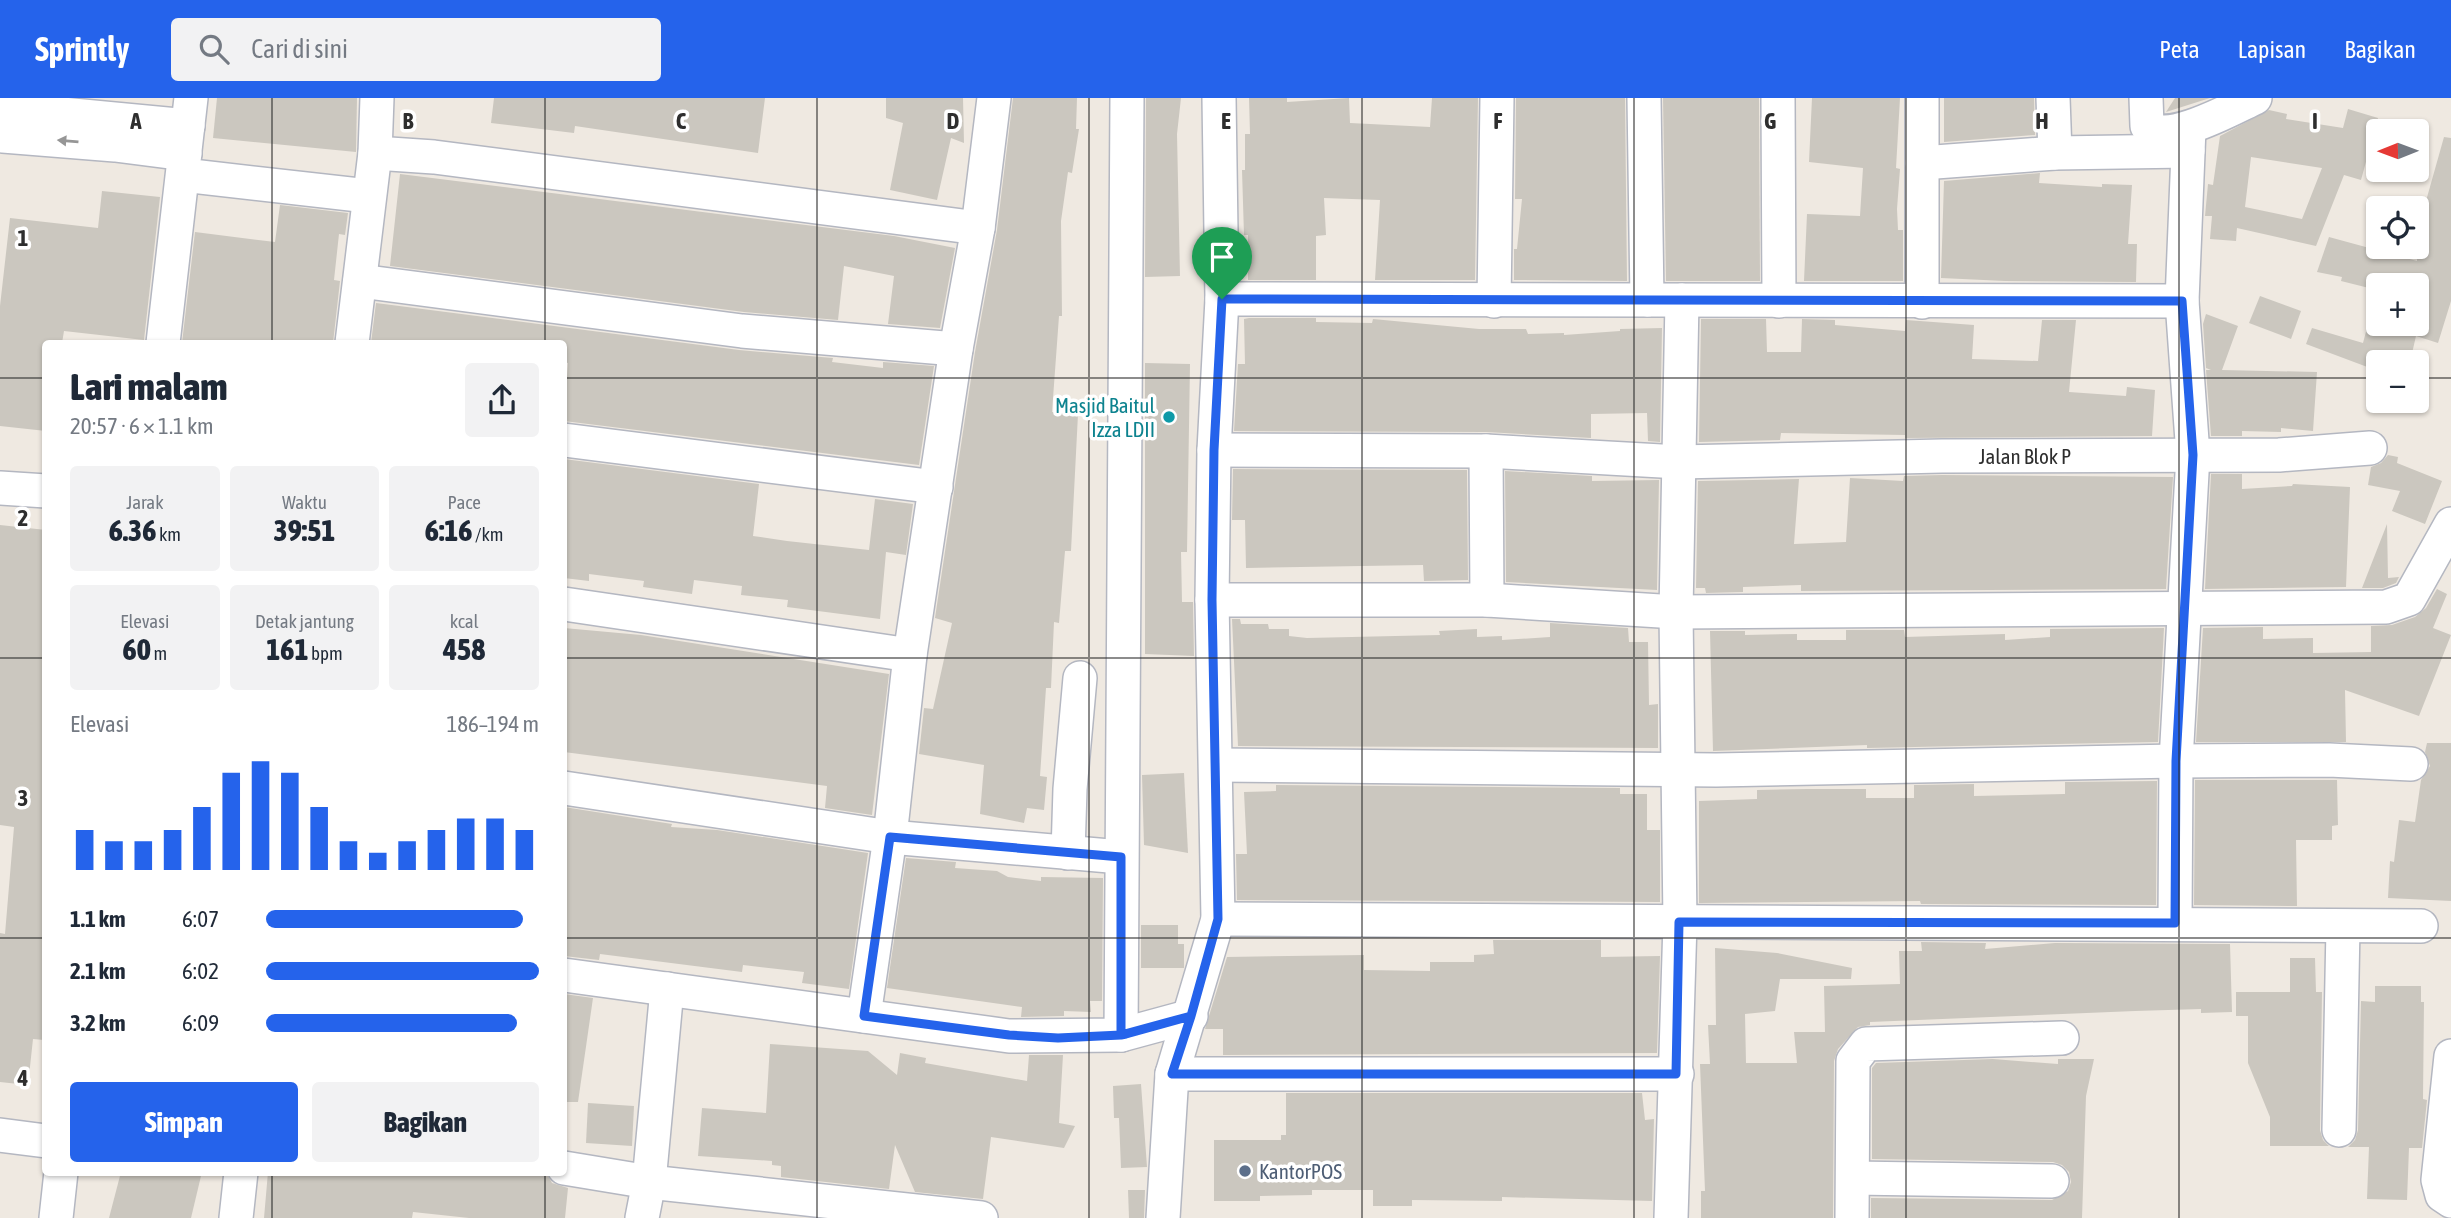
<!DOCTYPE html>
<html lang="id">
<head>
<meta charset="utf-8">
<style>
	body { margin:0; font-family:"Asap Condensed",sans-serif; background:#f2f2f3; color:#1f2937; height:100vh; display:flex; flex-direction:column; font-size:26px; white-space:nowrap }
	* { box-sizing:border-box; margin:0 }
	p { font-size:23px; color:#747a83 }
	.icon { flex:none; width:38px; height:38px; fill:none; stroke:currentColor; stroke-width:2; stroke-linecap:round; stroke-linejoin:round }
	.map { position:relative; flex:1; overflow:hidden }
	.drawer { position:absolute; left:42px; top:242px; width:525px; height:836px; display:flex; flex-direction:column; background:#fff; border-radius:7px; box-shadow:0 2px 5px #0004 }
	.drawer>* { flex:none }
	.needle { width:46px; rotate:269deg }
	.fabs { position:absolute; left:2366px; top:21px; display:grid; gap:14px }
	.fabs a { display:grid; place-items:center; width:63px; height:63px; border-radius:7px; background:#fff; box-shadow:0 2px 5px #0004; font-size:35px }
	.pin { position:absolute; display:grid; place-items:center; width:60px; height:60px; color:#fff; margin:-72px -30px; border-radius:50% 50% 50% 0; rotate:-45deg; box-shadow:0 0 7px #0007 }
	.pin .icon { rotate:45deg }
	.round { display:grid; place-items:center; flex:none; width:74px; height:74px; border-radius:7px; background:#f2f2f3 }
	.headline { display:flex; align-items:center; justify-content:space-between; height:119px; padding:0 28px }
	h1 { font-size:38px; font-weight:800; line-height:52px }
	.metrics { display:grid; grid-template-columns:repeat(3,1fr); gap:10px; height:119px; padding:7px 28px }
	.metrics div { display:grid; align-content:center; border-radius:7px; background:#f2f2f3; text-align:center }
	.metrics b { font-size:30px; font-weight:800 }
	.metrics small { font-size:19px; font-weight:400 }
	.metrics p { font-size:19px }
	.chart { height:196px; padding:14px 28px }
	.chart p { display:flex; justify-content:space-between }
	.chart svg { width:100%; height:126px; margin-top:7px; stroke:#2563eb; stroke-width:6 }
	.primary-button { display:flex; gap:14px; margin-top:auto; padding:14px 28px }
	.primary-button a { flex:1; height:80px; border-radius:7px; background:#2563eb; color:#fff; font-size:28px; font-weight:800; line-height:80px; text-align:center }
	.primary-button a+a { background:#f2f2f3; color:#1f2937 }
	ul { padding:0 28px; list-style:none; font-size:23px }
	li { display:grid; grid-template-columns:112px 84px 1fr; align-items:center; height:52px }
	li i { height:18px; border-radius:9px; background:#2563eb }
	header { display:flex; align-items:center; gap:42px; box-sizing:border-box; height:98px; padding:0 35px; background:#2563eb; color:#fff }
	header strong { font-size:33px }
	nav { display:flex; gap:38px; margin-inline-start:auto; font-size:24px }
	.search { width:490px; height:63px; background:#f2f2f3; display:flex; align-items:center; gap:18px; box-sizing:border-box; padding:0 24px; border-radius:7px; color:#747a83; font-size:26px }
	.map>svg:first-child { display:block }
</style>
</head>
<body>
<header>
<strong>Sprintly</strong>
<div class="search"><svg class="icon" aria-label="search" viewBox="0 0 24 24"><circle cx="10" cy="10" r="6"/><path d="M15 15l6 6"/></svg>Cari di sini</div>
<nav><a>Peta</a><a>Lapisan</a><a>Bagikan</a></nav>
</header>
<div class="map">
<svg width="2451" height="1120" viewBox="0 0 2451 1120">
	<rect width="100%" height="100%" fill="#efe9e1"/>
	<g fill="#cbc7bf" fill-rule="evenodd">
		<path d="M 217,0 L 357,0 L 356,54 L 213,40 Z"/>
		<path d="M 494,0 L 765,0 L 758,55 L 575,28 L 574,35 L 491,25 Z"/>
		<path d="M 886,0 L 963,0 L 964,45 L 951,40 L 937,102 L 890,92 L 903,25 L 886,20 Z"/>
		<path d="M 1013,0 L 1077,0 L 1076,31 L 1079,31 L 1072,75 L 1068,74 L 1061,123 L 1062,218 L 1059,218 L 1052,314 L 1078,316 L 1071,453 L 1065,453 L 1059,525 L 1054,524 L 1051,590 L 1046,590 L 1040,678 L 1047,679 L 1044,712 L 1027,710 L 1024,725 L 980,716 L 984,667 L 919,656 L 924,610 L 933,611 L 952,525 L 935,520 L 975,254 L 997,132 Z"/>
		<path d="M 1146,0 L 1181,0 L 1177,36 L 1180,178 L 1145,179 Z"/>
		<path d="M 1249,0 L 1287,0 L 1287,4 L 1349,0 L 1350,25 L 1430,29 L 1432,0 L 1478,0 L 1475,182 L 1375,182 L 1380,102 L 1324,100 L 1326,137 L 1316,138 L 1316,182 L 1248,182 L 1248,137 L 1244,137 L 1242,72 L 1245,72 L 1245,36 L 1250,36 Z"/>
		<path d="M 1516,0 L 1625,0 L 1627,183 L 1514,182 L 1514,151 L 1517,151 L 1522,101 L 1515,101 Z"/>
		<path d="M 1663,0 L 1759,0 L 1760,183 L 1666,183 Z"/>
		<path d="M 1812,0 L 1900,0 L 1896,70 L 1900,71 L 1897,111 L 1898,132 L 1903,132 L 1903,183 L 1804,183 L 1807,116 L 1860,118 L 1863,70 L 1809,64 Z"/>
		<path d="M 1944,0 L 2034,0 L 2035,37 L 1944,44 Z"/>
		<path d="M 2175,0 L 2210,0 L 2166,14 Z"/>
		<path d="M 2348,11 L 2378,20 L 2361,82 L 2344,77 L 2316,148 L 2237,130 L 2236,143 L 2210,141 L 2212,118 L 2205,118 L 2208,86 L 2213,87 L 2220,38 L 2269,12 L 2287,16 L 2286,21 L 2343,30 ZM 2251,59 L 2322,70 L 2302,121 L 2245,109 Z"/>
		<path d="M 2444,39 L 2451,40 L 2451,203 L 2438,245 L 2416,238 L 2410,264 L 2378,264 L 2378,273 L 2306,246 L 2312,230 L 2363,245 L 2377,192 L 2341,183 L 2342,179 L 2317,174 L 2329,139 L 2417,163 L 2417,135 ZM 2378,187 L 2417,187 L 2417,226 L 2378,226 Z"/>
		<path d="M 2040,75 L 2039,85 L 2102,89 L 2102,86 L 2132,87 L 2128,146 L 2137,146 L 2136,184 L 2005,183 L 1941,180 L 1944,83 Z"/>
		<path d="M 400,76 L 894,138 L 955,150 L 940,230 L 888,226 L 894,178 L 844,168 L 838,222 L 744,214 L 390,168 Z"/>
		<path d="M 102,93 L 160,99 L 144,242 L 64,233 L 62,245 L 46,245 L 46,333 L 0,328 L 0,208 L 10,120 L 98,130 Z"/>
		<path d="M 280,107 L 348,115 L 345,137 L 339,136 L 334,182 L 340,183 L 333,245 L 182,245 L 195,134 L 275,144 Z"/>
		<path d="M 2260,198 L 2301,213 L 2291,241 L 2249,225 Z"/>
		<path d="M 376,205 L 739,252 L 833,260 L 832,264 L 883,270 L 883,264 L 934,268 L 919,367 L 564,323 L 568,265 L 564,264 L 564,245 L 371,245 Z"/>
		<path d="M 2206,216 L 2238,228 L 2222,272 L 2317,274 L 2313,333 L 2281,330 L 2281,334 L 2242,333 L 2242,338 L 2211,338 L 2206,272 L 2211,272 L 2206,270 L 2203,226 Z"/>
		<path d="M 1249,220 L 1316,220 L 1316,224 L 1372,225 L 1373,221 L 1479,231 L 1526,231 L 1528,236 L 1564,235 L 1564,237 L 1620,233 L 1620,231 L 1662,230 L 1660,344 L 1648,343 L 1647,315 L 1591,316 L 1591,340 L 1486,334 L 1234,333 L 1238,266 L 1245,266 L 1244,221 Z"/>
		<path d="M 1701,221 L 1766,221 L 1767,254 L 1801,254 L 1802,221 L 1835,222 L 1835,227 L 1905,233 L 1906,222 L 1974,227 L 1972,261 L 2038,263 L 2042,222 L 2076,222 L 2069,294 L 2126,298 L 2127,289 L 2155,292 L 2152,338 L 1905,340 L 1905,337 L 1781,335 L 1780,342 L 1699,344 Z"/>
		<path d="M 1145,265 L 1190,266 L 1187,454 L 1181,454 L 1182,504 L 1193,504 L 1194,558 L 1145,556 Z"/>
		<path d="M 2388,357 L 2398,359 L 2397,365 L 2442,383 L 2425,426 L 2392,413 L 2400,393 L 2368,387 L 2371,369 L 2381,365 Z"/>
		<path d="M 564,361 L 759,386 L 753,438 L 787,443 L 869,452 L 875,401 L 913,406 L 906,457 L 886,454 L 880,521 L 787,509 L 788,502 L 741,497 L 742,488 L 694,482 L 692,496 L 643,489 L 644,483 L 589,476 L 589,483 L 564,480 Z"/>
		<path d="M 1233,371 L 1467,372 L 1468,482 L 1424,483 L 1423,467 L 1246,470 L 1245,422 L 1232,422 Z"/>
		<path d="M 1505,373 L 1592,378 L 1592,383 L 1659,382 L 1657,492 L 1506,484 Z"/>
		<path d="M 2211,376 L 2242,376 L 2242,391 L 2292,388 L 2293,386 L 2350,389 L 2346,489 L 2205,491 Z"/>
		<path d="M 1942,377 L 2173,379 L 2166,491 L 1801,493 L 1801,487 L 1743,489 L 1743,494 L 1706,495 L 1705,490 L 1696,490 L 1698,383 L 1799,381 L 1794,446 L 1846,444 L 1850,380 L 1903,383 L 1904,378 Z"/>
		<path d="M 2387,426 L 2388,480 L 2399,479 L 2396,485 L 2383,490 L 2362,490 Z"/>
		<path d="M 0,427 L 46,432 L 46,923 L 44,942 L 33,941 L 28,987 L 0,984 L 0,835 L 5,836 L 14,729 L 0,727 Z"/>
		<path d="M 2437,491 L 2447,496 L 2433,530 L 2451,537 L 2419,618 L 2345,592 L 2346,644 L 2196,644 L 2203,530 L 2263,529 L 2263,541 L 2313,540 L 2313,555 L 2371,554 L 2371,528 L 2392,527 L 2415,519 L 2426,510 Z"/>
		<path d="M 1232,521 L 1240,521 L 1241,526 L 1268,526 L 1269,531 L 1289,531 L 1289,538 L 1307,540 L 1440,537 L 1439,533 L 1477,531 L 1477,539 L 1502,538 L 1502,542 L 1550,539 L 1550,525 L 1628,530 L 1629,544 L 1648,544 L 1649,607 L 1658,606 L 1658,650 L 1238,648 Z"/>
		<path d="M 564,530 L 641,537 L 889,576 L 872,717 L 825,710 L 827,688 L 564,654 Z"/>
		<path d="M 2164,530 L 2158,644 L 1867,650 L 1867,647 L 1713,653 L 1710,533 L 1745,533 L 1745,537 L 1797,536 L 1797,542 L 1846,542 L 1846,532 L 1904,532 L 1905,539 L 2005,536 L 2005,542 L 2050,539 L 2050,531 Z"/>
		<path d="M 2427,645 L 2451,645 L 2451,803 L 2388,800 L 2390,763 L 2394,764 L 2399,722 L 2415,724 L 2421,682 L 2430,668 L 2425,654 Z"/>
		<path d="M 1184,675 L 1188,755 L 1144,747 L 1142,677 Z"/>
		<path d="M 2195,682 L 2337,682 L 2338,727 L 2332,728 L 2332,742 L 2296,742 L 2297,808 L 2194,807 Z"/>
		<path d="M 2157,683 L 2156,807 L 1921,806 L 1920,803 L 1699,805 L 1699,703 L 1757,701 L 1757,692 L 1807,691 L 1866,691 L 1866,700 L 1914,700 L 1914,687 L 1974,686 L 1974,698 L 2065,696 L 2065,684 Z"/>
		<path d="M 1276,687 L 1620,690 L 1620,696 L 1647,696 L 1647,732 L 1660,732 L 1660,804 L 1237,802 L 1236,756 L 1247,756 L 1244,694 L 1276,693 Z"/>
		<path d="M 564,709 L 672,726 L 671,729 L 717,732 L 868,755 L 849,891 L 802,885 L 804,874 L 743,867 L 742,874 L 600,856 L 599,862 L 564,858 Z"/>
		<path d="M 906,760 L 956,764 L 955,770 L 997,773 L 1008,779 L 1041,783 L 1041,779 L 1103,780 L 1102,903 L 1090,903 L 1091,914 L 1064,913 L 1064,918 L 1021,919 L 1022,909 L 887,890 Z"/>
		<path d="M 1141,827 L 1178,827 L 1178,846 L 1184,846 L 1184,870 L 1141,870 Z"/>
		<path d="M 1493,842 L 1601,842 L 1601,859 L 1660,858 L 1657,955 L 1223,957 L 1223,931 L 1205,931 L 1227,859 L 1364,857 L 1364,872 L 1430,873 L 1430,864 L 1474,864 L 1474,857 L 1494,856 Z"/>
		<path d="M 1921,844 L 1986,845 L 1985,851 L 2055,845 L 2230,846 L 2232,914 L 2201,915 L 2201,911 L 2135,913 L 1870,924 L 1870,927 L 1858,929 L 1838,951 L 1834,963 L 1833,1120 L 1701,1120 L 1701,1093 L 1705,1093 L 1700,966 L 1710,966 L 1708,927 L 1716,927 L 1715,850 L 1777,855 L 1852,870 L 1851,881 L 1780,881 L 1775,913 L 1745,916 L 1746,965 L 1797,965 L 1794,934 L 1825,934 L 1824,888 L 1900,886 L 1899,853 L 1922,853 Z"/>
		<path d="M 2290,860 L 2315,860 L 2316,894 L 2322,894 L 2320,1032 L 2323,1042 L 2329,1048 L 2270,1048 L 2270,1019 L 2248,965 L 2248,918 L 2236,918 L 2236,894 L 2290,894 Z"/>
		<path d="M 2375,888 L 2421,888 L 2421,904 L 2424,904 L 2423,1001 L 2427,1002 L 2422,1050 L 2409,1050 L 2407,1102 L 2367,1101 L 2369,1049 L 2348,1049 L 2355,1042 L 2358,1032 L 2361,903 L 2375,904 Z"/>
		<path d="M 564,896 L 593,900 L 578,1004 L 564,1004 Z"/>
		<path d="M 770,946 L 868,953 L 897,977 L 900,955 L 926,960 L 925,965 L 1027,983 L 1029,957 L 1063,957 L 1059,1025 L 1075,1028 L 1064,1050 L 991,1039 L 983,1101 L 915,1094 L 895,1047 L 889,1091 L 781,1079 L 781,1068 L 772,1067 L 772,1063 L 698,1058 L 702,1010 L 766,1015 Z"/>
		<path d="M 1993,961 L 2058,966 L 2058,961 L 2094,961 L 2086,998 L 2082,1120 L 1871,1120 L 1871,1100 L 2052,1102 L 2068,1093 L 2071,1084 L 2069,1074 L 2062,1067 L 2053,1064 L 1872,1061 L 1872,970 L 1876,965 Z"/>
		<path d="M 1141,986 L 1147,1069 L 1121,1070 L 1119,1020 L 1114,1020 L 1113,988 Z"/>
		<path d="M 1286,995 L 1642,995 L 1645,1022 L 1654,1021 L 1652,1103 L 1502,1099 L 1502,1103 L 1412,1102 L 1412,1108 L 1373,1108 L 1373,1092 L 1312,1092 L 1312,1097 L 1260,1098 L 1260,1103 L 1214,1103 L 1214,1042 L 1281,1042 L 1281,1037 L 1286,1037 Z"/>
		<path d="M 588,1005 L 634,1008 L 632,1048 L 586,1045 Z"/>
		<path d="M 121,1074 L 187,1074 L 201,1078 L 191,1120 L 109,1120 Z"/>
		<path d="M 268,1074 L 546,1074 L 552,1085 L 568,1090 L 565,1120 L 469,1120 L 413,1114 L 412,1120 L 264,1120 Z"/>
		<path d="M 1128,1092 L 1145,1092 L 1144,1120 L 1129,1120 Z"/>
	</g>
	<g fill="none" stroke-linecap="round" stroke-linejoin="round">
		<g stroke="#b4b7c1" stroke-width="36">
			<g id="minor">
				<path d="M 1644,0 L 1647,202"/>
				<path d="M 1778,0 L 1779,203"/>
				<path d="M 1922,0 L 1922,204"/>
				<path d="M 2053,0 L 2055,55"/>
				<path d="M 2146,0 L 2147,28 C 2168,47 2233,10 2255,0"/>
				<path d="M 0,10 L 188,28"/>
				<path d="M 3,38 L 115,47 L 185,56"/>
				<path d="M 375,55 L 434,59 L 978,130"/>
				<path d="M 1922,65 L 2055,55 L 2188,53"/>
				<path d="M 183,77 L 368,98"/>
				<path d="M 360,183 L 742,233 L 956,251"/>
				<path d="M 1222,201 L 2182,203"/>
				<path d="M 1494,203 L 1497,0"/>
				<path d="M 163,245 L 191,0"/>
				<path d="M 352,245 L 375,55 L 377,0"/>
				<path d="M 564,342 L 936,389"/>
				<path d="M 1214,352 L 1486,353 L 1679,364 L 1942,358 L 2279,357 L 2370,350"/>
				<path d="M 1486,353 L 1487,502"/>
				<path d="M 0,390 L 46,393"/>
				<path d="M 1212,502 L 1487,502 L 1676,514 L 2386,509 L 2409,501 L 2451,426"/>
				<path d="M 564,506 L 910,557"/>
				<path d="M 1216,667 L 1716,672 L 2176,663 L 2329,662 L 2411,666"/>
				<path d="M 564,690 L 890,739 L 1121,759"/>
				<path d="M 1068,755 L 1070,691 L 1080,580"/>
				<path d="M 1218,821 L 2421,828"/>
				<path d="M 2175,825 L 2176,663 L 2193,357 L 2182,203 L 2189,30"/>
				<path d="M 564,877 L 1009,938 L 1121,937 L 1191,918"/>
				<path d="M 864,918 L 890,739 L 910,557 L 956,251 L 978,130 L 994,0"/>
				<path d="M 1121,937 L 1127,0"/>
				<path d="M 2451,958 L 2438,1082 L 2442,1097 L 2451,1103"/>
				<path d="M 1172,976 L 1677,976"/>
				<path d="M 2339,1032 L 2343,829"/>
				<path d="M 0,1037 L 46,1043"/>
				<path d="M 564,1070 L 649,1084 L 981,1120"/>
				<path d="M 1853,1080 L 2052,1083"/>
				<path d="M 56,1120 L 61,1074"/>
				<path d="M 236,1120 L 241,1074"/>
				<path d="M 642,1120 L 649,1084 L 667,891"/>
				<path d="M 1163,1120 L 1172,976 L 1218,821 L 1212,502 L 1214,352 L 1222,201 L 1219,0"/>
				<path d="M 1671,1120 L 1680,824 L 1676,514 L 1682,202"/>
				<path d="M 1852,1120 L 1853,963 L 1866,946 L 2062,940"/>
			</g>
		</g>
		<use href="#minor" stroke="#fff" stroke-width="33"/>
	</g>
	<defs><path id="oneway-solid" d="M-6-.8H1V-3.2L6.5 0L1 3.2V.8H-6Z" transform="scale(1.75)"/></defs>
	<use fill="#969696" href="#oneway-solid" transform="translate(68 43) rotate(-175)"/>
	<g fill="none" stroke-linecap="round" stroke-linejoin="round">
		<g stroke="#fff" stroke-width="14">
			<path id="route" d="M 1222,201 L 1214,352 L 1212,502 L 1218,821 L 1191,918 L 1126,936 L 1121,937 L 1121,759 L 890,739 L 864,918 L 1009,937 L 1058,940 L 1121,937 L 1191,918 L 1172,976 L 1676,976 L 1679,824 L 2175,825 L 2176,663 L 2193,357 L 2182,203 L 1222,201"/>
		</g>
		<use href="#route" stroke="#2563eb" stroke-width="9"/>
	</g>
	<path fill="none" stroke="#2e2e2e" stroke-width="2" stroke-opacity="0.55" d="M 272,0 L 272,245M 545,0 L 545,245M 817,0 L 817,1120M 1089,0 L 1089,1120M 1362,0 L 1362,1120M 1634,0 L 1634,1120M 1906,0 L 1906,1120M 2179,0 L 2179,1120M 0,280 L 46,280M 564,280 L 2378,280M 2417,280 L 2451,280M 0,560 L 46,560M 564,560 L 2451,560M 0,840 L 46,840M 564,840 L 2451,840M 272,1074 L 272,1120M 545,1074 L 545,1120"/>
	<circle fill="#0f9aa8" stroke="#fff" stroke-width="2.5" cx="1169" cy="319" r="7"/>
	<circle fill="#5c6f8a" stroke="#fff" stroke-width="2.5" cx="1245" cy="1073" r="7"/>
	<g text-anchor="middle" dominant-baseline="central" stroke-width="7" stroke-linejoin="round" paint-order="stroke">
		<g font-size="21" fill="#0d838f" stroke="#fff" text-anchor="end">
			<text x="1155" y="307">Masjid Baitul<tspan x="1155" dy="24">Izza LDII</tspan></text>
		</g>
		<g font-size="21" fill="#2e2e2e" stroke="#fff">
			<text x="2025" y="358">Jalan Blok P</text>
		</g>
		<g font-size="21" fill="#4e5e75" stroke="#fff" text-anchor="start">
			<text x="1259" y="1073">KantorPOS</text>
		</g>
	</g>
	<g font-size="23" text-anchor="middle" font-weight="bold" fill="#2e2e2e" stroke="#fff" stroke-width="7" stroke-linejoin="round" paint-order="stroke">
		<text x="136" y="31">A</text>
		<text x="408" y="31">B</text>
		<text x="681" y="31">C</text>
		<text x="953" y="31">D</text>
		<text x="1226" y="31">E</text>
		<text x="1498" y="31">F</text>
		<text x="1770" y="31">G</text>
		<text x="2042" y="31">H</text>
		<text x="2315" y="31">I</text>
		<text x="23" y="148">1</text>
		<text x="23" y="428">2</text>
		<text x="23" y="708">3</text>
		<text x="23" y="988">4</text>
	</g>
</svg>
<div class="fabs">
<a><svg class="needle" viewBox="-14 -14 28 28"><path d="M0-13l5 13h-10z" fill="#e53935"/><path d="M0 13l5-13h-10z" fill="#747a83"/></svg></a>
<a><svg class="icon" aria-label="locate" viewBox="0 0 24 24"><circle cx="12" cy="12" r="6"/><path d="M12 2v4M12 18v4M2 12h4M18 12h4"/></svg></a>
<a>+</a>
<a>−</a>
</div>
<div class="pin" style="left:1222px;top:201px;background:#1e9e55"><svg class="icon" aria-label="arrive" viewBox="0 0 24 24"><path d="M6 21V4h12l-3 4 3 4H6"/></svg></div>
<section class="drawer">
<div class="headline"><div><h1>Lari malam</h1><p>20:57 · 6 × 1.1 km</p></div><a class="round"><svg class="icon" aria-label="share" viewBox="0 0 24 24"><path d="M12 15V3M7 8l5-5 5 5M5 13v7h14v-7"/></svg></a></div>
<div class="metrics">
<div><p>Jarak</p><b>6.36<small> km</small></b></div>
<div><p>Waktu</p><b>39:51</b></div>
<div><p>Pace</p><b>6:16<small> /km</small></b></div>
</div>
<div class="metrics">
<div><p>Elevasi</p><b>60<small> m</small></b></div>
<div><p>Detak jantung</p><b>161<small> bpm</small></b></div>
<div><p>kcal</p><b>458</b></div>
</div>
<div class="chart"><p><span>Elevasi</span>186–194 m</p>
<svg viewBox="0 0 160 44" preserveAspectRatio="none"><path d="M5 44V30M15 44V34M25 44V34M35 44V30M45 44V22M55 44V10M65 44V6M75 44V10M85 44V22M95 44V34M105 44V38M115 44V34M125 44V30M135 44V26M145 44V26M155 44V30"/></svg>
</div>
<ul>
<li><b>1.1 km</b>6:07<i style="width:94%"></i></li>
<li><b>2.1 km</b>6:02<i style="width:100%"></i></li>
<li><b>3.2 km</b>6:09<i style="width:92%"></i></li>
</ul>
<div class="primary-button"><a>Simpan</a><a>Bagikan</a></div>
</section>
</div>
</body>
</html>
